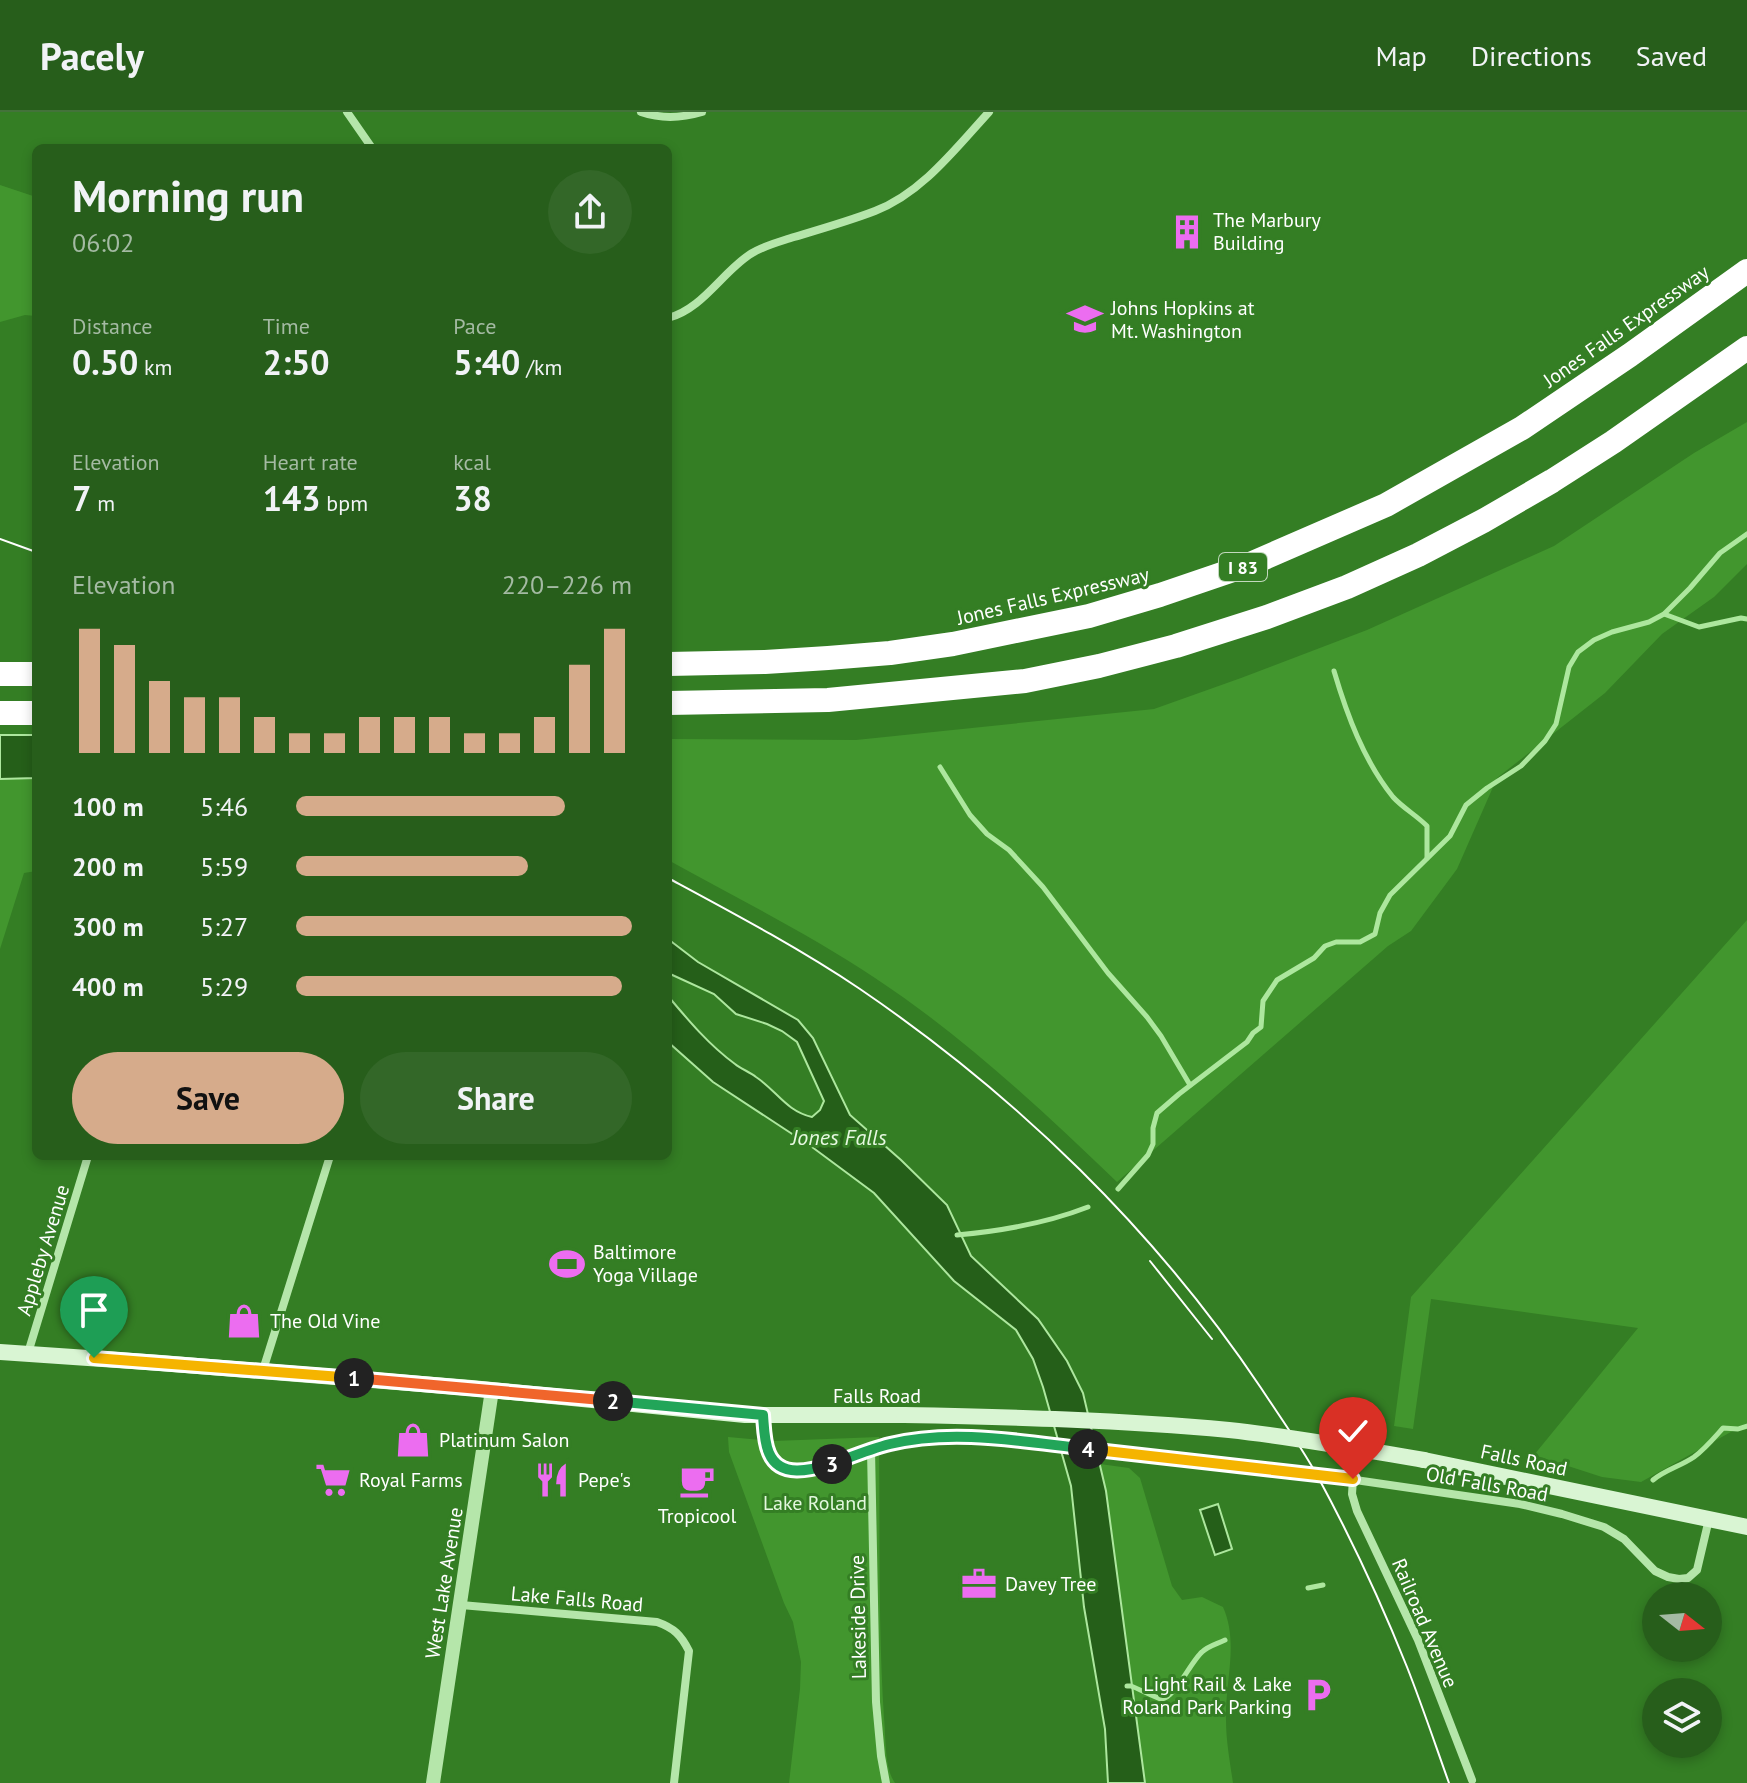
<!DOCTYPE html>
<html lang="en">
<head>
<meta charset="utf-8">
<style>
	body { margin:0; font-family:"PT Sans",sans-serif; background:#336728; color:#f1f3f6; height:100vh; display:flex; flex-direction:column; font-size:30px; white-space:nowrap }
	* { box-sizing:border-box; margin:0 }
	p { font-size:26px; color:#a4baa3 }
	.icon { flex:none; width:44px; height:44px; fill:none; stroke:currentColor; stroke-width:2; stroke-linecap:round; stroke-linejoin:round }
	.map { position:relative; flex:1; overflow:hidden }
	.side { position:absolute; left:32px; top:32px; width:640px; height:1016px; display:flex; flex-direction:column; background:#275e1b; border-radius:12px; box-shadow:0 4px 12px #0003 }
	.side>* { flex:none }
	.needle { width:52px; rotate:107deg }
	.tools { position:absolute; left:1642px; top:1470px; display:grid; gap:16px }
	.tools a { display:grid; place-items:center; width:80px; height:80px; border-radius:50%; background:#275e1b; box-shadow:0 4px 12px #0003; font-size:40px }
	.pin { position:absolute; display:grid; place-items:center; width:68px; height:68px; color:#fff; margin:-82px -34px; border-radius:50% 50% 50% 0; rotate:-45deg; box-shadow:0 0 8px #0007 }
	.pin .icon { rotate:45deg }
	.km { position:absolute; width:40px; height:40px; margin:-20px; border-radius:50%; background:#222; color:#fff; font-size:22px; line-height:40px; text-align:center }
	.round { display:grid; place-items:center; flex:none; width:84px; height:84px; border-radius:42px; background:#336728 }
	.headline { display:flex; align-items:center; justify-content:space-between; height:136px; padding:0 40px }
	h1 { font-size:44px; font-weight:700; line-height:60px }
	.metrics { display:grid; grid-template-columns:repeat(3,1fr); gap:12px; height:136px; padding:8px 40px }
	.metrics div { display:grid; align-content:center }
	.metrics b { font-size:34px; font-weight:700 }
	.metrics small { font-size:22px; font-weight:400 }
	.metrics p { font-size:22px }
	.chart { height:224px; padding:16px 40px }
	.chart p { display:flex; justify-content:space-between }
	.chart svg { width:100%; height:144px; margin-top:8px; stroke:#d6ab8b; stroke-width:6 }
	.button { display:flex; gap:16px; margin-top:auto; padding:16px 40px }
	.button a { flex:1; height:92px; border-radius:48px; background:#d6ab8b; color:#111; font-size:32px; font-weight:700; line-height:92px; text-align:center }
	.button a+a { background:#336728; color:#f1f3f6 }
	ul { padding:0 40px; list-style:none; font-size:26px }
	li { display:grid; grid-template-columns:128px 96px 1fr; align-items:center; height:60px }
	li i { height:20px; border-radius:10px; background:#d6ab8b }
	header { display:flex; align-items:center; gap:48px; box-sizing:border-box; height:112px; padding:0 40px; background:#275e1b; border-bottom:2px solid #43733a }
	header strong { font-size:38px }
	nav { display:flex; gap:44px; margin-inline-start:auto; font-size:28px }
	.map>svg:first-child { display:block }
</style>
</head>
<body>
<header>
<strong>Pacely</strong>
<nav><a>Map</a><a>Directions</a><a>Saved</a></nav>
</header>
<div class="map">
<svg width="1747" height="1671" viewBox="0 0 1747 1671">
	<rect width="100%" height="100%" fill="#347e24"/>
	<g fill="#42962e">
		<path d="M 0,73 L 36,85 L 36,204 L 25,203 L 0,210 Z"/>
		<path d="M 1747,310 L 1747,452 L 1714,485 L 1662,522 L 1605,581 L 1497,666 L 1457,757 L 1411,819 L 1388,834 L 1117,1070 C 1041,997 963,924 875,866 C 809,822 737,786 668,748 L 668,627 L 856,628 L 1154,597 L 1241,566 L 1367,518 L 1554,434 L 1694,341 Z"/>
		<path d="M 36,666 L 36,759 L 24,761 L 0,837 L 0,667 Z"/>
		<path d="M 1747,808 L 1747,1311 L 1641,1370 L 1602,1365 L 1534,1343 L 1638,1216 L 1431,1187 L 1413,1317 L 1394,1314 L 1411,1185 Z"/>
		<path d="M 728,1325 L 774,1329 L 879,1325 C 880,1418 878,1512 884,1606 C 886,1624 884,1656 895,1671 L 789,1671 L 800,1577 L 801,1550 L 793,1510 L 784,1491 L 729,1340 Z"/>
		<path d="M 1100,1352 L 1129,1356 L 1140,1366 L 1172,1474 L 1182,1488 L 1202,1485 L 1223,1495 C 1239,1531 1225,1569 1226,1608 C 1226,1629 1230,1650 1233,1671 L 1145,1671 L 1106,1379 Z"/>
	</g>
	<g fill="#255f19" stroke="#ade79e" stroke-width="2">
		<path d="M 0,623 L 36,623 L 36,666 L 0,667 Z"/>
		<path d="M 668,827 L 698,850 L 798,908 L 813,926 L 850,1003 L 901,1048 L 947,1093 L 971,1144 L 1038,1207 L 1067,1249 L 1083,1281 L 1106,1379 L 1145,1671 L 1108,1671 L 1105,1617 L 1084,1495 L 1071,1374 L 1043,1275 L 1033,1247 L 1016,1218 L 954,1169 L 874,1081 L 812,1035 L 713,970 L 668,930 L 668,884 C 688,908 709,933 735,952 C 741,957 750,960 756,965 C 777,979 786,999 812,1005 L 820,998 L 824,989 L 797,930 L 782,919 L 767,912 L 736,902 L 714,882 L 668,861 Z"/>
		<path d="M 1218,1392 L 1232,1437 L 1215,1443 L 1200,1398 Z"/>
	</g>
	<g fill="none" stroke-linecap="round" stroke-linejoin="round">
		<g stroke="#ade79e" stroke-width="5">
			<path d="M 1664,502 L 1699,515 L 1741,506 L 1747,507"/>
			<path d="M 1334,559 C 1347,603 1364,649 1393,685 C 1403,696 1416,703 1427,714 L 1427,746"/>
			<path d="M 940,655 L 970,703 L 987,722 L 1009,738 L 1043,775 L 1108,861 L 1147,905 L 1161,924 L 1190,973"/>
			<path d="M 1118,1077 L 1148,1043 L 1153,1032 L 1153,1016 L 1157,1001 L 1179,982 L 1247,930 L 1253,921 L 1261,915 L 1263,889 L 1277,868 L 1314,846 L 1325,834 L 1336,830 L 1360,830 L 1375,822 L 1380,801 L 1390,783 L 1450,724 L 1466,693 L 1487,676 L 1521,654 L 1545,629 L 1556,612 L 1569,555 L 1578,540 L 1594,528 L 1612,520 L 1649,510 L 1664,502 L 1690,476 L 1720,441 L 1747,422"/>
			<path d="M 957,1123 C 1001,1119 1047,1111 1088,1095"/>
			<path d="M 1653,1368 C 1665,1358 1681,1354 1694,1345 C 1705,1337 1714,1326 1723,1316 L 1738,1317 L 1747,1314"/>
			<path d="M 1308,1476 L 1323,1473"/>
			<path d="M 1127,1574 L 1131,1574 C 1137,1576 1156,1586 1161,1587 C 1174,1588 1191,1549 1202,1540 C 1208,1534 1217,1532 1225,1528"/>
		</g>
		<g stroke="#b5e6aa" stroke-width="8">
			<path d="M 347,0 L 372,36"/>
			<path d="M 641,0 C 661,7 682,6 702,0"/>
			<path d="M 668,206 C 702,197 721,162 749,143 C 762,134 779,130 794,125 C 821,117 849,109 875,99 C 922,81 956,36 989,0"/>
			<path d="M 28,1241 L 88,1044"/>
			<path d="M 263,1258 L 330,1044"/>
			<path d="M 763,1303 L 770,1344 L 780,1354 L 794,1359 L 809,1359 L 890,1332 L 929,1326 L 956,1326 L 1053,1333 L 1280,1357 L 1520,1392 L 1562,1402 L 1604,1415 L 1624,1427 L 1655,1459 L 1668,1465 L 1679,1467 L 1688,1466 L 1697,1458 L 1709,1407"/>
			<path d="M 871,1338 L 876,1590 L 881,1644 L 886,1671"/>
			<path d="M 1353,1367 L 1352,1382 L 1357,1399 L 1418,1528 L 1472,1668"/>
			<path d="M 461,1493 L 657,1510 C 674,1516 681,1523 689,1539 L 674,1671"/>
		</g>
		<path stroke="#b5e6aa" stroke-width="14" d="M 433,1671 L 492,1278"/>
		<g stroke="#d9f5d3" stroke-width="16">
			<path d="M 0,1240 L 161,1251 L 471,1276 L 745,1303 L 904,1303"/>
			<path d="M 1424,1348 L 1747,1415"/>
		</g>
		<g stroke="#fff" stroke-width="24">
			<path d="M 668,552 L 765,550 L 828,546 L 890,541 L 953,532 L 1089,504 L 1160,483 L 1248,453 L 1386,393 L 1522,316 L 1630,243 L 1747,159"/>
			<path d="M 0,562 L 36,562"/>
			<path d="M 668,591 L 828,588 L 1025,569 L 1099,554 L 1176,534 L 1267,505 L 1347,475 L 1418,443 L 1483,409 L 1552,369 L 1613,330 L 1747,236"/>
			<path d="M 0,601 L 36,601"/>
		</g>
		<g stroke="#fff" stroke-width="2">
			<path d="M 0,427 L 36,440"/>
			<path d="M 668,766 C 733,801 799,836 860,877 C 1017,984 1156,1119 1261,1276 C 1280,1305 1301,1334 1318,1365 C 1351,1426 1381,1490 1407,1555 C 1422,1593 1435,1632 1449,1671"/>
			<path d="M 1150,1149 L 1212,1227"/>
		</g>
		<path stroke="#d9f5d3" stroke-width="16" d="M 904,1303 C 1013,1305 1121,1308 1229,1318 C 1294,1325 1359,1337 1424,1348"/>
	</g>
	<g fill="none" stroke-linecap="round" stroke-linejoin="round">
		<g stroke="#fff" stroke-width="16">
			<path id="split-1" d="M 94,1246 L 354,1266"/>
		</g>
		<g stroke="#fff" stroke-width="16">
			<path id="split-2" d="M 354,1266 L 613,1289"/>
		</g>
		<g stroke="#fff" stroke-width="16">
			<path id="split-3" d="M 613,1289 L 763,1303 C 764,1315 764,1330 769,1341 C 780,1367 811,1358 832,1352"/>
		</g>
		<g stroke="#fff" stroke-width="16">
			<path id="split-4" d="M 832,1352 C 851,1345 870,1337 890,1332 C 954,1316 1024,1330 1088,1337"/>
		</g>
		<g stroke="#fff" stroke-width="16">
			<path id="split-5" d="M 1088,1337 L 1353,1367"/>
		</g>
		<use href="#split-1" stroke="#f5b400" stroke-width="10"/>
		<use href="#split-2" stroke="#f0652b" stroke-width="10"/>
		<use href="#split-3" stroke="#22a559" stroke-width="10"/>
		<use href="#split-4" stroke="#22a559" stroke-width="10"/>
		<use href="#split-5" stroke="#f5b400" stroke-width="10"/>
	</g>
	<defs>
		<g id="building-bare" transform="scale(2.76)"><path d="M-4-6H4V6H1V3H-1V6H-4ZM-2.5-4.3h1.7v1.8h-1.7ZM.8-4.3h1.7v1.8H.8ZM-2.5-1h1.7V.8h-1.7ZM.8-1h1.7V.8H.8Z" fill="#ec6df0" stroke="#347e24" stroke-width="2.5" paint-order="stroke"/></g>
		<g id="university-bare" transform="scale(2.76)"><path d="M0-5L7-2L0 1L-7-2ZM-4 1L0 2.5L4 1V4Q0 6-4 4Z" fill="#ec6df0" stroke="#347e24" stroke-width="2.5" paint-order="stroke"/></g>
		<g id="stadium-bare" transform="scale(2.76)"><path d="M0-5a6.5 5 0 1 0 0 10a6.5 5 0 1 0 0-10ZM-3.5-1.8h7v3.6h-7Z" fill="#ec6df0" stroke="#347e24" stroke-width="2.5" paint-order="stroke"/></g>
		<g id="shop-bare" transform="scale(2.76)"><path d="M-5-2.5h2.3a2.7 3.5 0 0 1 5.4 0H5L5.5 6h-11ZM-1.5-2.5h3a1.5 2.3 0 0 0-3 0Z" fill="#ec6df0" stroke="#347e24" stroke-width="2.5" paint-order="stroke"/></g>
		<g id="supermarket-bare" transform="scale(2.76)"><path d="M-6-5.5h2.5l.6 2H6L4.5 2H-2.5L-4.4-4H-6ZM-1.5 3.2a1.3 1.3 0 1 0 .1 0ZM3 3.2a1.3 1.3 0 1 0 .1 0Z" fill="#ec6df0" stroke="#347e24" stroke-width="2.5" paint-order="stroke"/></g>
		<g id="restaurant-bare" transform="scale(2.76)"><path d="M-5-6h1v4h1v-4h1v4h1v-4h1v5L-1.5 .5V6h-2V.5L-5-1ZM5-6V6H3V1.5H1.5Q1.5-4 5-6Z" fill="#ec6df0" stroke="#347e24" stroke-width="2.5" paint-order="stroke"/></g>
		<g id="cafe-bare" transform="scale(2.76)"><path d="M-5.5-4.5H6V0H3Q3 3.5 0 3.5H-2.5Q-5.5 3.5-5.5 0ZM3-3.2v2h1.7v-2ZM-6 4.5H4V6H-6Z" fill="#ec6df0" stroke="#347e24" stroke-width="2.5" paint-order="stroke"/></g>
		<g id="office-bare" transform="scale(2.76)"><path d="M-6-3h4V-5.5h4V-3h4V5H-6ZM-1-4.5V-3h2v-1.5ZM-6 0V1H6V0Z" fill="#ec6df0" stroke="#347e24" stroke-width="2.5" paint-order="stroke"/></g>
		<g id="parking-bare" transform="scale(2.76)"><path d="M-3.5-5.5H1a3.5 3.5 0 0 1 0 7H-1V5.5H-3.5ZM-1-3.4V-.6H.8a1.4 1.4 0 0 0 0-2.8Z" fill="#ec6df0" stroke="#347e24" stroke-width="2.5" paint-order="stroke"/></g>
	</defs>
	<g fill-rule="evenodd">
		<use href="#building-bare" x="1187" y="120"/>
		<use href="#university-bare" x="1085" y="207"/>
		<use href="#stadium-bare" x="567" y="1152"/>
		<use href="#shop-bare" x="244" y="1209"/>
		<use href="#shop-bare" x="413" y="1328"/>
		<use href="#supermarket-bare" x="333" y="1368"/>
		<use href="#restaurant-bare" x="552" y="1368"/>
		<use href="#cafe-bare" x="697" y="1369"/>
		<use href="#office-bare" x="979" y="1472"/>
		<use href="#parking-bare" x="1318" y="1583"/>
	</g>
	<g text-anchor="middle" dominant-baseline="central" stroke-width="6" stroke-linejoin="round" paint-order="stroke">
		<rect fill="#347e24" stroke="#c2d8bd" stroke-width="2" x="1219" y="441" width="48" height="28" rx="6"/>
		<g font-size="18" font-weight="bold" fill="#fff">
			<text x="1243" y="455">I 83</text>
		</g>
		<g font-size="20" fill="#fff" stroke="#347e24" text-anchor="start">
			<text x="1213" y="108">The Marbury<tspan x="1213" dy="23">Building</tspan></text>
			<text x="1111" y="196">Johns Hopkins at<tspan x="1111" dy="23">Mt. Washington</tspan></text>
			<text x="593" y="1140">Baltimore<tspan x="593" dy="23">Yoga Village</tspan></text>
			<text x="270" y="1209">The Old Vine</text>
			<text x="439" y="1328">Platinum Salon</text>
			<text x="359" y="1368">Royal Farms</text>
			<text x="578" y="1368">Pepe's</text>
			<text x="697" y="1404" text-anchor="middle">Tropicool</text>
			<text x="1005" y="1472">Davey Tree</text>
			<text x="1292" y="1572" text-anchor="end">Light Rail &amp; Lake<tspan x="1292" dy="23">Roland Park Parking</tspan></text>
		</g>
		<g font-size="20" fill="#fff" stroke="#347e24">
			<text transform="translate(1626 214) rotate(-35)">Jones Falls Expressway</text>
			<text transform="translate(1053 484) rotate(-13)">Jones Falls Expressway</text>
			<text transform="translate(43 1138) rotate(-73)">Appleby Avenue</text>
			<text x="877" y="1284">Falls Road</text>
			<text transform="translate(1524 1348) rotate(12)">Falls Road</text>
			<text transform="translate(1487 1372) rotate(10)">Old Falls Road</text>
			<text transform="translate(444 1471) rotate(-81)">West Lake Avenue</text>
			<text transform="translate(577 1487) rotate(5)">Lake Falls Road</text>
			<text transform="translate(858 1505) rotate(-91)">Lakeside Drive</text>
			<text transform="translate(1425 1511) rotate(67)">Railroad Avenue</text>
		</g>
		<g font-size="20" fill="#e3f8de" stroke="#347e24">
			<text x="815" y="1391">Lake Roland</text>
		</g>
		<g font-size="22" font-style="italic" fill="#e6f8e1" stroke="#347e24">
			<text x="839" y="1025">Jones Falls</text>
		</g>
	</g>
</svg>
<div class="tools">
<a><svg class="needle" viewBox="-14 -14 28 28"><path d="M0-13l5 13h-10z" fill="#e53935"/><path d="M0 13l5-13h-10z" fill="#a4baa3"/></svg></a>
<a><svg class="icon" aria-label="layers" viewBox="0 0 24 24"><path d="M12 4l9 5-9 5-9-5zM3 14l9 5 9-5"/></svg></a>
</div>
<div class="pin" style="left:94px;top:1246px;background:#1e9e55"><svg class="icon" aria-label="arrive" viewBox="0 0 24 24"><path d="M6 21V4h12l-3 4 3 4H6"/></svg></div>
<div class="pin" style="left:1353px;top:1367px;background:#d93025"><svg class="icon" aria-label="check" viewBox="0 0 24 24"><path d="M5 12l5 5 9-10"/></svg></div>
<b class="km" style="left:354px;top:1266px">1</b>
<b class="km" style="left:613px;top:1289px">2</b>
<b class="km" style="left:832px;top:1352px">3</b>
<b class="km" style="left:1088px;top:1337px">4</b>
<section class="side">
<div class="headline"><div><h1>Morning run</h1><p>06:02</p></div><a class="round"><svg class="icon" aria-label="share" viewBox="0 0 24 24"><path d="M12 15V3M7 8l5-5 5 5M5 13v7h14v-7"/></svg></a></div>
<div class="metrics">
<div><p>Distance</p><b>0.50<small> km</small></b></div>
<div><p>Time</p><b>2:50</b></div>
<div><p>Pace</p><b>5:40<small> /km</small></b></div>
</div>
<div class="metrics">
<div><p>Elevation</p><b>7<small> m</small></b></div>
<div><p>Heart rate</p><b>143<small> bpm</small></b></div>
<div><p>kcal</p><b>38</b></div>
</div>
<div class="chart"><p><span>Elevation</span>220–226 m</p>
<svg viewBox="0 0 160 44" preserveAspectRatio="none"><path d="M5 44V6M15 44V11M25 44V22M35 44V27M45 44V27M55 44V33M65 44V38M75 44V38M85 44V33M95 44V33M105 44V33M115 44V38M125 44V38M135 44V33M145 44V17M155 44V6"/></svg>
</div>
<ul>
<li><b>100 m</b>5:46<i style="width:80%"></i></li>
<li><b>200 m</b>5:59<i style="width:69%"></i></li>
<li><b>300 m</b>5:27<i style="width:100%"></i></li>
<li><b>400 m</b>5:29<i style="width:97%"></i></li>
</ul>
<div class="button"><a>Save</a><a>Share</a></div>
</section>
</div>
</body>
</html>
